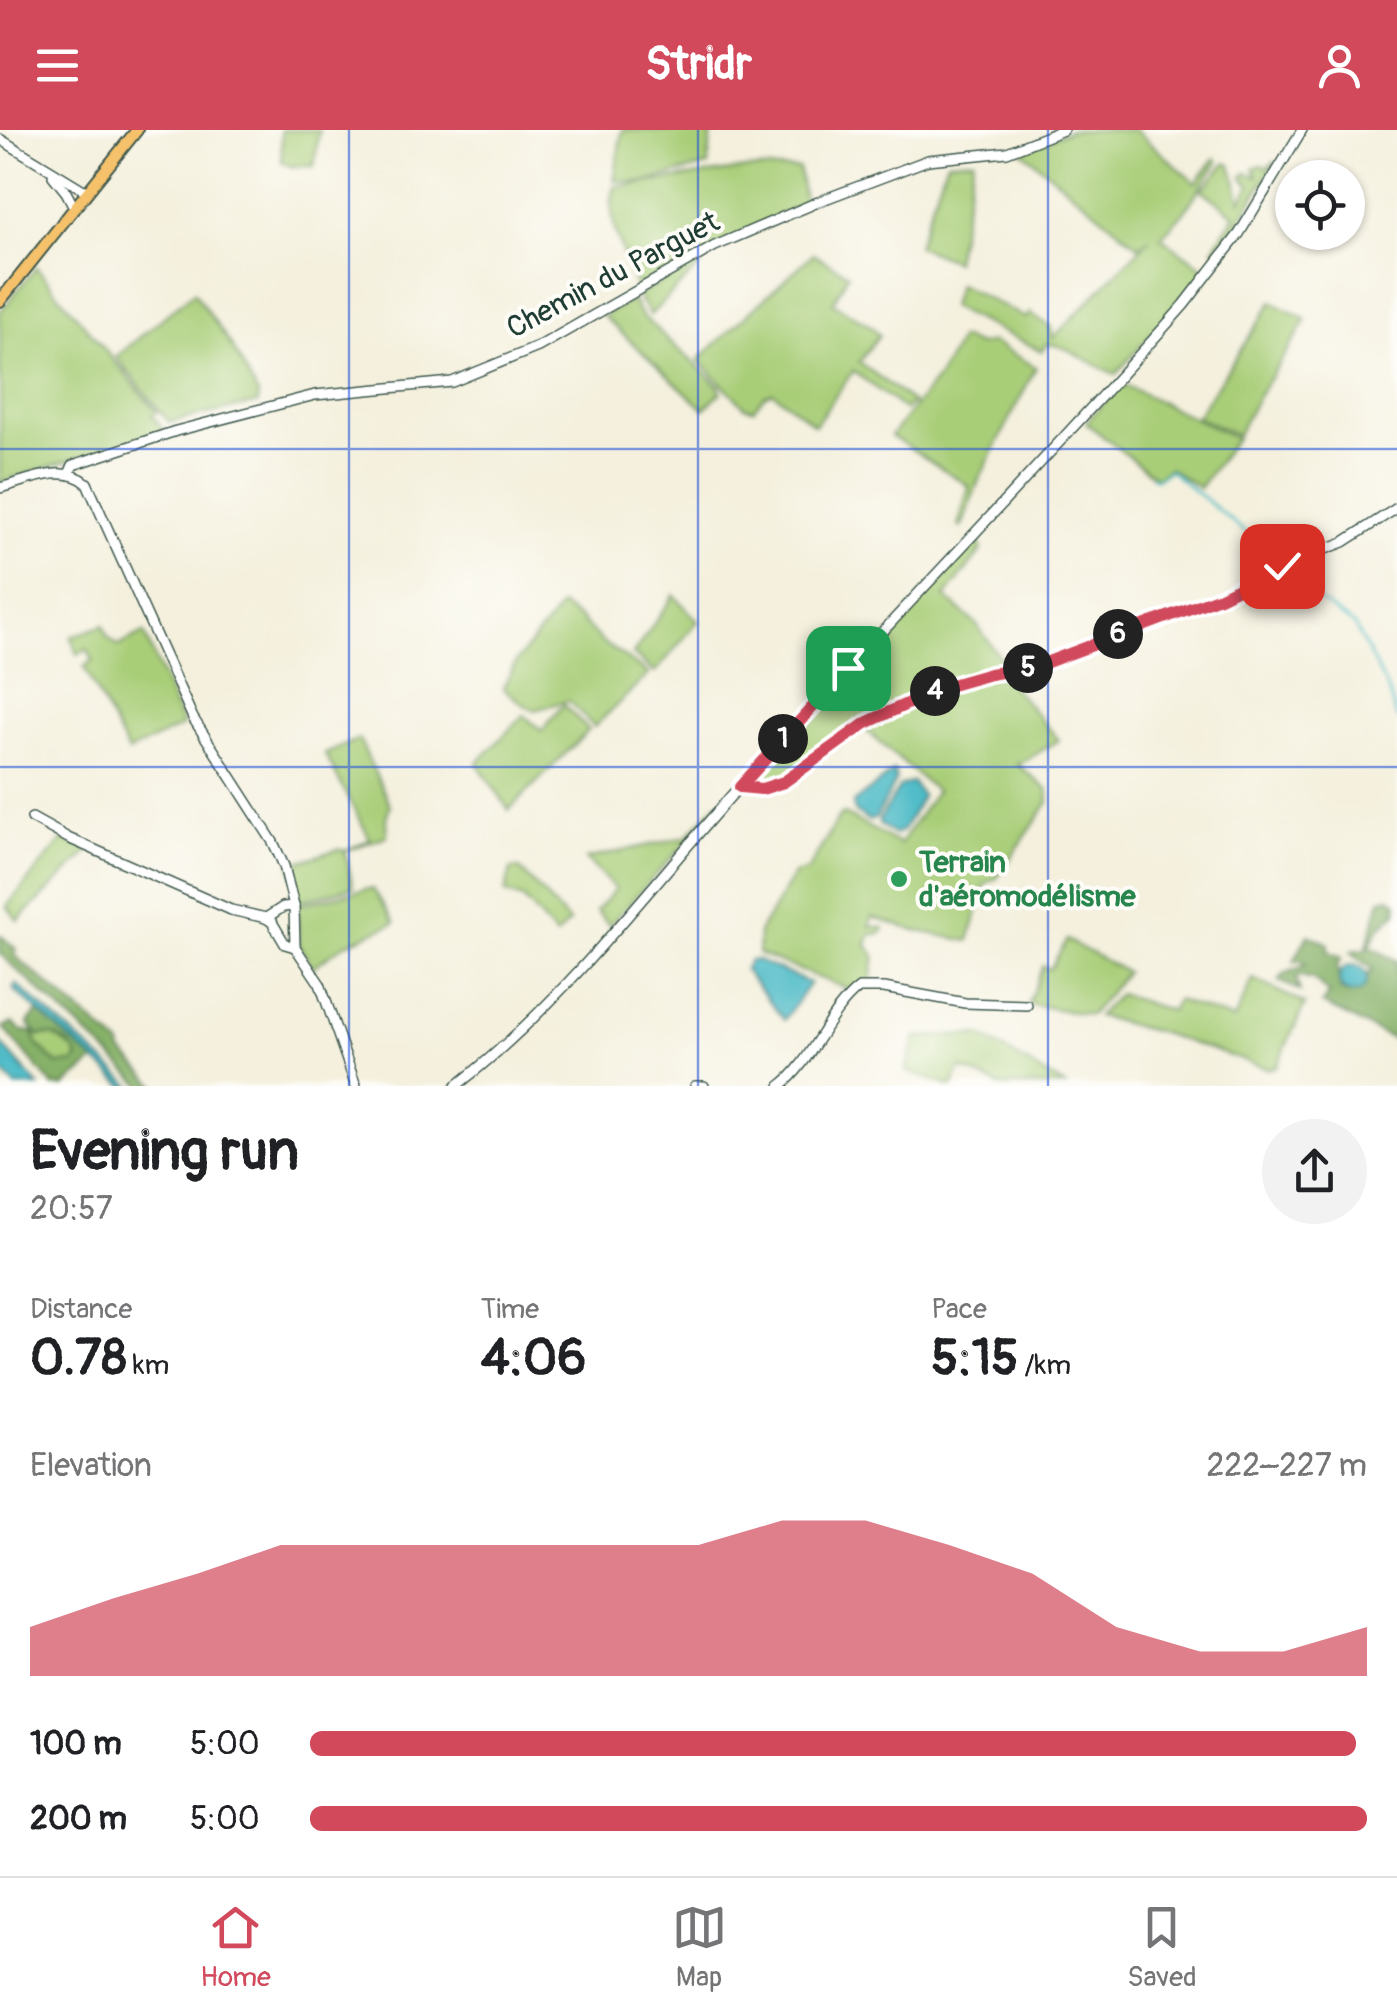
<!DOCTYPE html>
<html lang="en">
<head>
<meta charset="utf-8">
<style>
	body { margin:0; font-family:Pangolin,sans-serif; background:#f2f2f2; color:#202124; height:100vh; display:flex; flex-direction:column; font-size:38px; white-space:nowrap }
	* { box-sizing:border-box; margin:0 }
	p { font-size:32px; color:#757577 }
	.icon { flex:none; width:55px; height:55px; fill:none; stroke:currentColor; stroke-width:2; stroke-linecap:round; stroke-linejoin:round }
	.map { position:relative; height:956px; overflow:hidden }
	.sheet { display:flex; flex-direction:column; background:#fff; flex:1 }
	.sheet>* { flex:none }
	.controls { position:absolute; left:1275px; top:30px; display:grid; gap:20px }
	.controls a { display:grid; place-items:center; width:90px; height:90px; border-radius:50%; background:#fff; box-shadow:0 2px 8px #0004; font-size:50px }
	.pin { position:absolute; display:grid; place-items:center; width:85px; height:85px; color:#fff; margin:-42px; border-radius:20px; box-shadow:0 5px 15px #0006 }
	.km { position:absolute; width:50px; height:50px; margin:-25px; border-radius:50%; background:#222; color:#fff; font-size:28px; line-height:50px; text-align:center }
	.round { display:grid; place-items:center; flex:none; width:105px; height:105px; border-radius:52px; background:#f2f2f2 }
	.summary { display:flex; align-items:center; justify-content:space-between; height:170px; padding:0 30px }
	h1 { font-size:55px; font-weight:700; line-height:75px }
	.metrics { display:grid; grid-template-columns:repeat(3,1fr); gap:15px; height:170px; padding:10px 30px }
	.metrics div { display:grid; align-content:center }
	.metrics b { font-size:50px; font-weight:700 }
	.metrics small { font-size:28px; font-weight:400 }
	.metrics p { font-size:28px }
	.chart { height:280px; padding:20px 30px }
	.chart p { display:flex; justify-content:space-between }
	.chart svg { width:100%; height:180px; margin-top:10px; fill:#d1495b; opacity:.7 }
	ul { padding:0 30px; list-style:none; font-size:32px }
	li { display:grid; grid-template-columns:160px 120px 1fr; align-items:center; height:75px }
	li i { height:25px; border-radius:12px; background:#d1495b }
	header { display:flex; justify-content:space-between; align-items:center; height:130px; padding:0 30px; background:#d1495b; color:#fff; font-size:45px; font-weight:700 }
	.menu { display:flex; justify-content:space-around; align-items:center; height:140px; border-top:2px solid #e0e0e0; background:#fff; font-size:28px; color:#757577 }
	.menu a { display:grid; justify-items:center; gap:5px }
	.menu .on { color:#d1495b }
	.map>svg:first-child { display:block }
</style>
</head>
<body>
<header><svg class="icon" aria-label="menu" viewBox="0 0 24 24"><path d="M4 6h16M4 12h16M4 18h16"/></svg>Stridr<svg class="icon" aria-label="person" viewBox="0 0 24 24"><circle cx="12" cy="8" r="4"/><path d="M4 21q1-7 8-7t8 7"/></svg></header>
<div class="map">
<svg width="1397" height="956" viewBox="0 0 1397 956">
	<rect width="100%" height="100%" fill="#fdfcf7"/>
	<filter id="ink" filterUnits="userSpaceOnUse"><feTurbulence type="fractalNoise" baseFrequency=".01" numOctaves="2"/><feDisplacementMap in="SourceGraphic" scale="20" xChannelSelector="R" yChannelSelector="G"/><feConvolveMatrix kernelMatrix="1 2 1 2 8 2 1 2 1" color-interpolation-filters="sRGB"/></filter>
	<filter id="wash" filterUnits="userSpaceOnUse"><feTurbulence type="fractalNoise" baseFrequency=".0048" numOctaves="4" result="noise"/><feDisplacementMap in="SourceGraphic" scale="40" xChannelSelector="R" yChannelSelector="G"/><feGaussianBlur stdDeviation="2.25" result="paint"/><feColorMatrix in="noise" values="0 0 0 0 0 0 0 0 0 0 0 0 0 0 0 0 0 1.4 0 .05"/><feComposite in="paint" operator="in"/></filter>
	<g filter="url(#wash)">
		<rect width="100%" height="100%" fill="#f4f0dd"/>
		<g fill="#a9ce78" stroke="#648656" stroke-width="2.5">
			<path d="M 281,0 L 319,0 L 314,36 L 290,36 L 282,32 Z"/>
			<path d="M 622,0 L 712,0 L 708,36 L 643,52 L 614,51 Z"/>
			<path d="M 1070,0 L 1135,0 L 1196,53 L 1215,28 L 1218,32 L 1184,82 L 1161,107 L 1208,141 L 1116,244 C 1093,237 1070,215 1047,214 L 1042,221 L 950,177 L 958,154 L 1026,188 L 1030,183 L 1051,197 L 1053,208 L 1150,108 L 1138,116 L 1022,21 Z"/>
			<path d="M 974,29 L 955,131 L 917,116 L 947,31 Z"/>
			<path d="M 1276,31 L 1220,123 L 1213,119 L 1235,85 L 1202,60 L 1226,33 L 1231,35 L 1241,71 L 1250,56 L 1242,47 L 1246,43 L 1257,47 L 1254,38 L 1261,35 L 1267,38 Z"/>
			<path d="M 746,39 L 799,39 L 804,70 L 801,76 L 637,159 C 627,131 603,87 615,57 Z"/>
			<path d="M 717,119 L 650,185 L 637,166 Z"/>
			<path d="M 813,124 L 848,144 L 833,173 L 872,197 L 879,205 L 859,232 L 913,273 L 905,280 L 853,241 L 815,295 L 773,262 L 764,266 L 753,279 L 745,277 L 698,230 Z"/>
			<path d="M 36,137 L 157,282 L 152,285 L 164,301 L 0,352 L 0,182 Z"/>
			<path d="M 194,162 L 233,218 L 258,265 L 258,273 L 169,292 L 116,227 Z"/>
			<path d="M 632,170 L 641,185 L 719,256 L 721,262 L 704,279 L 603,186 Z"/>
			<path d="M 1272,172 L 1307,190 L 1257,268 L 1237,305 L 1196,287 Z"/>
			<path d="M 960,208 L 979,215 L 991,212 L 1036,237 L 978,352 L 962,397 L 958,396 L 969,356 L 891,306 L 938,247 Z"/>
			<path d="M 1120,253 L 1236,308 L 1199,358 L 1169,338 L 1156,348 L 1086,293 Z"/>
			<path d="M 977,408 L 982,420 L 945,467 L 977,495 L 1007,537 L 916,566 L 781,650 L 768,650 L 766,641 Z"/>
			<path d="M 674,465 L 698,491 L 655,543 L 633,524 Z"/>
			<path d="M 561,476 L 580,489 L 602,512 L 649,544 L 594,597 L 569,571 C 525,579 543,590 503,558 L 516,532 Z"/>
			<path d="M 103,495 L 107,506 L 118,516 L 144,503 L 183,596 L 128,622 L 84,537 L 93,530 L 87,519 L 78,525 L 71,507 Z"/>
			<path d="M 996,546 L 1010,554 L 1059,610 L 1020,634 L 1016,633 L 1048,660 L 1049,672 L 997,748 L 985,754 L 969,811 L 913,800 L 872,787 L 870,796 L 884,798 L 882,803 L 870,805 L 867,815 L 875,825 L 871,853 L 848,859 L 758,824 L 759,802 L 794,744 L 808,740 L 839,687 L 844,684 L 900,714 L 936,661 L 862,597 L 939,561 Z"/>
			<path d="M 563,575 L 589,600 L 509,680 L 477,633 L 524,585 L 542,601 Z"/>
			<path d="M 359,609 L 390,675 L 386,688 L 387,706 L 345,721 L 353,757 L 300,771 L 291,734 L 339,719 L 345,721 L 370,709 L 325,624 Z"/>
			<path d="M 718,673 L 722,674 L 609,795 L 596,781 L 615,759 L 586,729 L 686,707 Z"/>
			<path d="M 63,709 L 90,720 L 18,791 L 7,776 Z"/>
			<path d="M 511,739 L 520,739 L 569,792 L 556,806 L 523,769 L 505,763 Z"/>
			<path d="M 366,759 L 373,759 L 395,793 L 345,814 L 313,837 L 299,815 L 297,775 Z"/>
			<path d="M 1067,810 L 1126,842 L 1090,885 L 1028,874 L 1043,836 L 1050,839 Z"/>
			<path d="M 1253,849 L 1305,874 L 1277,936 L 1269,939 L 1158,902 L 1097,886 L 1119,864 L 1171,881 L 1177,870 L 1234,890 Z"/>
			<path d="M 33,899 L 39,906 L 54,905 L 77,922 L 78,927 L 74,933 L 57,934 L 37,914 Z"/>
			<path d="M 980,905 L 1065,956 L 1000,956 L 961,938 L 953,956 L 949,956 L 906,941 L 916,907 Z"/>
		</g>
		<g fill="#86b168" stroke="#52774e" stroke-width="2.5">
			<path d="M 1390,767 L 1397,772 L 1397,782 L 1378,800 L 1370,816 L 1397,831 L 1397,911 L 1322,874 L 1329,864 L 1314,849 L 1300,846 L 1296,848 L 1300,861 L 1279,851 L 1284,844 L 1306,835 L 1302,831 L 1294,831 L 1308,804 L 1329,814 L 1328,821 L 1342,828 L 1337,836 L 1341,860 L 1350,864 L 1360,862 L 1367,845 L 1373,840 L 1351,822 L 1357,819 L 1366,820 L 1381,769 Z"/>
			<path d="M 0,805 L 16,819 L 15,826 L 121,916 L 122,922 L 157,956 L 143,956 L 0,824 Z"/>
			<path d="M 38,881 L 95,931 L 65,956 L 53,956 L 3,897 L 13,893 L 21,901 L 33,902 L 37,915 L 57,934 L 74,933 L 78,927 C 72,913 55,902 39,906 L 28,893 Z"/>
		</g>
		<g fill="#4fbcc8" stroke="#377c7e" stroke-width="2.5">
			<path d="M 894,641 L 896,650 L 876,688 L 869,691 L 854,681 L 853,673 Z"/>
			<path d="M 912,652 L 922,666 L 903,700 L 895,705 L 879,694 L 879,690 L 900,656 Z"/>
			<path d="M 756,830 L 810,853 L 784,890 L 744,840 L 749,831 Z"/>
			<circle cx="1353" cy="849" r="14"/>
			<path d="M 16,854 L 132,956 L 124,956 L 13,859 Z"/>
			<path d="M 0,912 L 39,956 L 15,956 L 0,939 Z"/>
		</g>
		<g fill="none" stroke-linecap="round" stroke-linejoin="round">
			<g stroke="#4fbcc8" stroke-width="2.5">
				<path d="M 1151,346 L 1156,349 L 1169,340 L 1260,414 L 1274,435"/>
				<path d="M 1279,443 L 1354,495 L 1389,562 L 1397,589"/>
			</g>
		</g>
	</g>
	<g filter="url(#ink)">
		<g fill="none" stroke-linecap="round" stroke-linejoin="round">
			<g stroke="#3f584d" stroke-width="12">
				<g id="minor">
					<path d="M 0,9 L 87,62"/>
					<path d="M 53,46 L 66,62 L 74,77"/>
					<path d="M 69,344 L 73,335 L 79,333 L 176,301 L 315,265 L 452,252 L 538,217 L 715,116 L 825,69 L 928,30 L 1007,22 L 1063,0"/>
					<path d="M 0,358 C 27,351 62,333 87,353 L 193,588 L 273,712 L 284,736 L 294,776 L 295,817 L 320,854 L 356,956"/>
					<path d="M 739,657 L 763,659 L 784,652 L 865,593 L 941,558 L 990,544 L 1037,536 L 1220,467 L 1281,436 L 1344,412 L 1397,378"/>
					<path d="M 32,688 L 68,708 L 231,780 L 266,788"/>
					<path d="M 294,776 L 283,777 L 266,788 L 272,792 L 285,814 L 295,817"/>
					<path d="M 456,956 C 568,869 653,752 747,648 C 892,489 1042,335 1184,175 L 1239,104 L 1302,0"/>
					<path d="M 695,956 L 704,956"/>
					<path d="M 780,956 C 812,933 827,882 859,858 L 884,858 L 965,873 L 1027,875"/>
				</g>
			</g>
			<g stroke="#3f584d" stroke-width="14">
				<path id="major" d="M 0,171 L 137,0"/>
			</g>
			<use href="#minor" stroke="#fff" stroke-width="9"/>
			<use href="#major" stroke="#f5c16b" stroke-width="10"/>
		</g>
	</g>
	<g fill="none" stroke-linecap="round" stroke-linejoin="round" filter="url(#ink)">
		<g stroke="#fff" stroke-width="20">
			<path id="route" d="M 848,538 L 740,657 L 762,659 L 784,652 L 866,593 L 941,558 L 990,544 L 1037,536 L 1220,467 L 1282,436"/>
		</g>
		<use href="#route" stroke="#d1495b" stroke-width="12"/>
	</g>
	<path fill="none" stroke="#1d4ed8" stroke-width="2.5" stroke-opacity="0.55" d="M 349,0 L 349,956M 698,0 L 698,956M 1048,0 L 1048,956M 0,319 L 1397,319M 0,637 L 1397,637"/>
	<circle fill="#2e9e5b" stroke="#fdfcf7" stroke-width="4" cx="899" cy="749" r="10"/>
	<g text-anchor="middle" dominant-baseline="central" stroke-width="8" stroke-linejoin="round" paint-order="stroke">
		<g font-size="30" fill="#1f3d34" stroke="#fdfcf7">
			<text transform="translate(613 145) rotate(-28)">Chemin du Parguet</text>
		</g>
		<g font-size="30" font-weight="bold" fill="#27864d" stroke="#fdfcf7" text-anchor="start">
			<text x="919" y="732">Terrain<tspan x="919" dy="34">d'aéromodélisme</tspan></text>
		</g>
	</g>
</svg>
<div class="controls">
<a><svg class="icon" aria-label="locate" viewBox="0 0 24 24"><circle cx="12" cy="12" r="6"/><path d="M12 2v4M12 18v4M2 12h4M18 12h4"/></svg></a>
</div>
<div class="pin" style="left:848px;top:538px;background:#1e9e55"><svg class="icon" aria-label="arrive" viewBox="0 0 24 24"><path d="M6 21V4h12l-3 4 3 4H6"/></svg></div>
<div class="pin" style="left:1282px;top:436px;background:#d93025"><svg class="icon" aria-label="check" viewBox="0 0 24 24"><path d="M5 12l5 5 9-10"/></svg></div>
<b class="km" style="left:783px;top:609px">1</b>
<b class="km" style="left:935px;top:561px">4</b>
<b class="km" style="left:1028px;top:538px">5</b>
<b class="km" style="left:1118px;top:504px">6</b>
</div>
<section class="sheet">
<div class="summary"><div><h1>Evening run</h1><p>20:57</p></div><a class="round"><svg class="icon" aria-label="share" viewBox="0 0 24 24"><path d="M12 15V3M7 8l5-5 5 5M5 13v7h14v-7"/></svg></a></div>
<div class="metrics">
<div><p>Distance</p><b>0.78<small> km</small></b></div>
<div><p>Time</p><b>4:06</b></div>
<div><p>Pace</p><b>5:15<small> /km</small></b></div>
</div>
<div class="chart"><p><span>Elevation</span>222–227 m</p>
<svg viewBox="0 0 160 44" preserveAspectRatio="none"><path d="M0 44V32L10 25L20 19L30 12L40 12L50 12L60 12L70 12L80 12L90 6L100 6L110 12L120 19L130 32L140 38L150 38L160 32V44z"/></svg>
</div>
<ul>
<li><b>100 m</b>5:00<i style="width:99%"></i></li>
<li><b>200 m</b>5:00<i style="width:100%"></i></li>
</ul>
</section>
<nav class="menu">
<a class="on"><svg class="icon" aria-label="home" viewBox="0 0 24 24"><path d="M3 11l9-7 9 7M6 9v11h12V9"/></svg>Home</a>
<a><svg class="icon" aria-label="map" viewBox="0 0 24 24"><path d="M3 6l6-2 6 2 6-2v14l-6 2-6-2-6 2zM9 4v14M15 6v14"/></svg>Map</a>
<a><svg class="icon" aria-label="saved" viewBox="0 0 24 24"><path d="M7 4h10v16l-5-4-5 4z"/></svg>Saved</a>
</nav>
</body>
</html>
